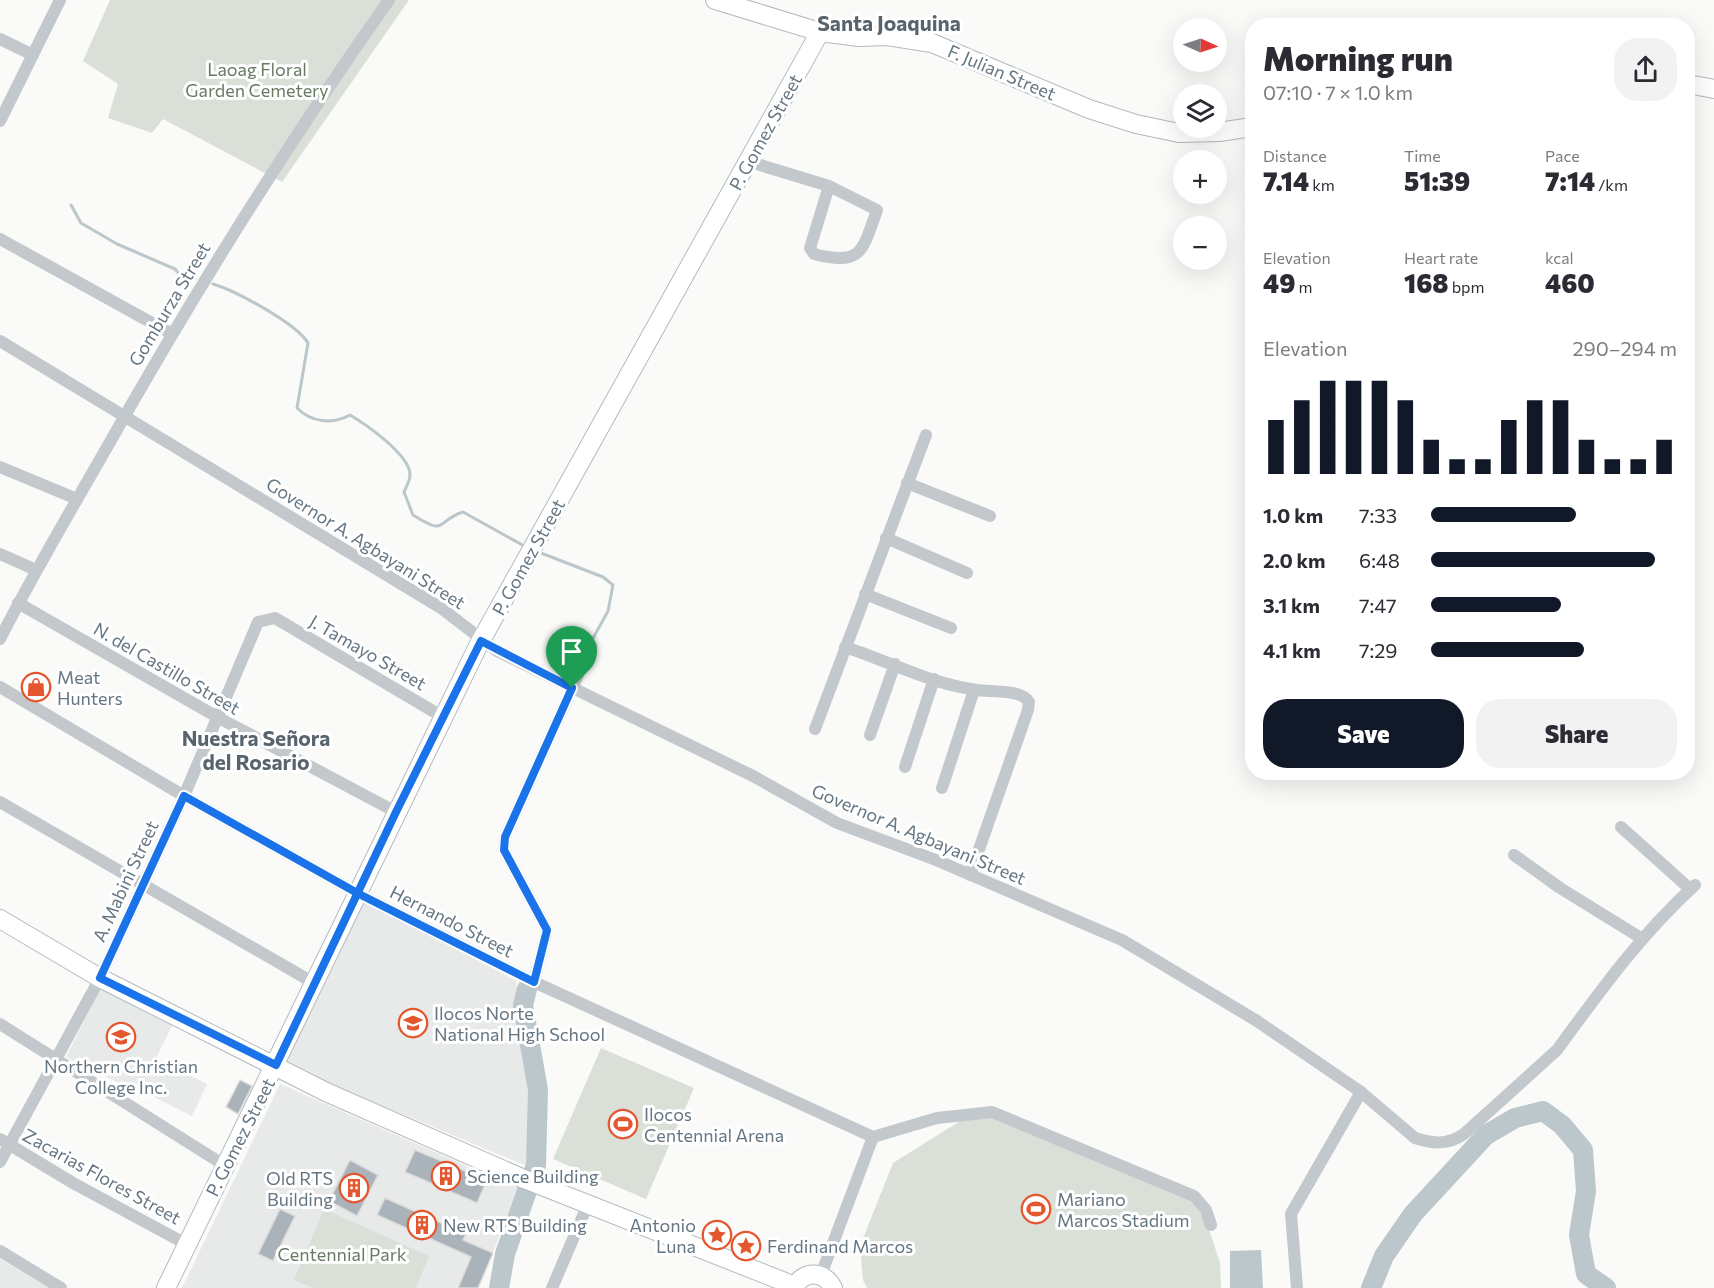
<!DOCTYPE html>
<html lang="en">
<head>
<meta charset="utf-8">
<style>
	body { margin:0; font-family:Commissioner,sans-serif; background:#f2f2f3; color:#2b2b33; height:100vh; display:flex; flex-direction:column; font-size:22px; white-space:nowrap }
	* { box-sizing:border-box; margin:0 }
	p { font-size:20px; color:#7c7c81 }
	.icon { flex:none; width:33px; height:33px; fill:none; stroke:currentColor; stroke-width:2; stroke-linecap:round; stroke-linejoin:round }
	.map { position:relative; flex:1; overflow:hidden }
	.details { position:absolute; left:1245px; top:18px; width:450px; height:762px; display:flex; flex-direction:column; background:#fff; border-radius:24px; box-shadow:0 6px 24px #0002 }
	.details>* { flex:none }
	.needle { width:39px; rotate:93deg }
	.tools { position:absolute; left:1173px; top:18px; display:grid; gap:12px }
	.tools a { display:grid; place-items:center; width:54px; height:54px; border-radius:50%; background:#fff; box-shadow:0 6px 24px #0002; font-size:30px }
	.pin { position:absolute; display:grid; place-items:center; width:51px; height:51px; color:#fff; margin:-62px -26px; border-radius:50% 50% 50% 0; rotate:-45deg; box-shadow:0 0 6px #0007 }
	.pin .icon { rotate:45deg }
	.round { display:grid; place-items:center; flex:none; width:63px; height:63px; border-radius:24px; background:#f2f2f3 }
	.headline { display:flex; align-items:center; justify-content:space-between; height:102px; padding:0 18px }
	h1 { font-size:33px; font-weight:800; line-height:45px }
	.metrics { display:grid; grid-template-columns:repeat(3,1fr); gap:9px; height:102px; padding:6px 18px }
	.metrics div { display:grid; align-content:center }
	.metrics b { font-size:26px; font-weight:800 }
	.metrics small { font-size:16px; font-weight:400 }
	.metrics p { font-size:16px }
	.chart { height:168px; padding:12px 18px }
	.chart p { display:flex; justify-content:space-between }
	.chart svg { width:100%; height:108px; margin-top:6px; stroke:#111827; stroke-width:6 }
	.cta { display:flex; gap:12px; margin-top:auto; padding:12px 18px }
	.cta a { flex:1; height:69px; border-radius:24px; background:#111827; color:#fff; font-size:24px; font-weight:800; line-height:69px; text-align:center }
	.cta a+a { background:#f2f2f3; color:#2b2b33 }
	ul { padding:0 18px; list-style:none; font-size:20px }
	li { display:grid; grid-template-columns:96px 72px 1fr; align-items:center; height:45px }
	li i { height:15px; border-radius:8px; background:#111827 }
	.map>svg:first-child { display:block }
</style>
</head>
<body>
<div class="map">
<svg width="1714" height="1288" viewBox="0 0 1714 1288">
	<rect width="100%" height="100%" fill="#fafaf8"/>
	<g fill="#e8e9e9">
		<path d="M 358,898 L 516,981 L 536,1130 L 531,1168 L 286,1065 Z"/>
		<path d="M 104,981 L 176,1018 L 156,1058 L 207,1084 L 192,1116 L 122,1081 L 119,1083 L 66,1057 Z"/>
		<path d="M 280,1084 L 519,1189 L 478,1288 L 182,1288 Z"/>
		<path d="M 0,1259 L 50,1288 L 0,1288 Z"/>
	</g>
	<g fill="#dadfd7">
		<path d="M 110,0 L 409,0 L 282,182 L 163,119 L 152,133 L 108,118 L 118,84 L 83,61 Z"/>
		<path d="M 601,1048 L 694,1088 L 646,1199 L 553,1159 Z"/>
		<path d="M 991,1117 L 1187,1197 L 1206,1220 L 1220,1263 L 1221,1288 L 867,1288 L 863,1280 L 860,1246 L 893,1163 L 965,1118 Z"/>
		<path d="M 324,1209 L 429,1256 L 416,1288 L 313,1288 L 294,1280 Z"/>
	</g>
	<path fill="#bbc7cb" d="M 1261,1250 L 1263,1288 L 1230,1288 L 1230,1251 Z"/>
	<g fill="none" stroke-linecap="round" stroke-linejoin="round">
		<g stroke="#bbc7cb" stroke-width="3">
			<path d="M 71,205 L 81,223 L 117,244 L 175,269 L 181,276 L 195,279"/>
			<path d="M 213,284 C 236,291 296,323 308,343 L 297,408 C 311,422 332,425 350,415 C 367,425 402,450 409,469 C 412,478 407,485 404,492 L 413,515 C 448,537 435,521 463,512 L 526,547"/>
			<path d="M 541,553 L 603,577 L 613,585 L 608,611 L 591,642"/>
		</g>
		<g stroke="#bbc7cb" stroke-width="20">
			<path d="M 499,1288 L 505,1254 L 536,1165 L 538,1090 L 523,1005 L 527,989"/>
			<path d="M 1371,1288 L 1384,1256 L 1413,1214 L 1486,1135 L 1515,1118 L 1543,1111 L 1562,1125 L 1583,1150 L 1586,1191 L 1579,1235 L 1586,1274 L 1606,1288"/>
		</g>
	</g>
	<g fill="#aab3b9" stroke="#dcdcda" stroke-width="1.5">
		<path d="M 240,1080 L 252,1086 L 238,1114 L 226,1107 Z"/>
		<path d="M 415,1150 L 487,1180 L 477,1203 L 405,1172 Z"/>
		<path d="M 350,1160 L 378,1175 L 357,1216 L 329,1201 Z"/>
		<path d="M 385,1198 L 466,1234 L 463,1240 L 493,1253 L 478,1288 L 458,1288 L 471,1257 L 377,1215 Z"/>
		<path d="M 280,1209 L 295,1216 L 273,1261 L 258,1254 Z"/>
	</g>
	<g fill="none" stroke-linecap="round" stroke-linejoin="round">
		<g stroke="#b3babf" stroke-width="20">
			<g id="secondary">
				<path d="M 715,0 L 820,32 L 859,37 L 887,36 L 932,43 L 1089,109 L 1136,124 L 1179,133 L 1219,132 L 1252,127"/>
				<path d="M 1688,84 L 1714,89"/>
				<path d="M 0,919 L 100,978 L 326,1092 L 524,1179 L 795,1286"/>
				<path d="M 166,1288 L 479,644 L 820,32"/>
				<path d="M 794,1288 C 803,1270 824,1270 833,1288"/>
			</g>
		</g>
		<g stroke="#c3c8cc" stroke-width="12">
			<path d="M 0,39 L 33,55"/>
			<path d="M 0,121 L 60,0"/>
			<path d="M 750,162 L 829,186 L 877,210 C 862,252 862,266 814,254 L 810,248 L 829,186"/>
			<path d="M 0,239 L 172,334"/>
			<path d="M 0,341 L 441,608 L 497,651 L 753,776 L 837,823 L 936,860 L 1122,940 L 1257,1021 L 1361,1092 L 1415,1138 C 1433,1144 1448,1145 1464,1134 L 1546,1060 L 1557,1050 C 1600,991 1641,934 1695,885"/>
			<path d="M 0,467 L 77,499"/>
			<path d="M 907,483 L 990,516"/>
			<path d="M 886,538 L 967,573"/>
			<path d="M 0,554 L 36,570"/>
			<path d="M 865,594 L 951,628"/>
			<path d="M 18,603 L 219,718 L 396,812"/>
			<path d="M 0,639 C 33,574 70,512 106,449 C 193,295 287,144 389,0"/>
			<path d="M 845,647 C 888,661 931,684 977,690 C 991,692 1022,689 1029,702 L 1028,710 L 970,875"/>
			<path d="M 0,687 L 184,796 L 359,894 L 534,982 L 873,1137"/>
			<path d="M 815,729 L 926,435"/>
			<path d="M 870,735 L 895,664"/>
			<path d="M 905,767 L 934,679"/>
			<path d="M 942,788 L 974,690"/>
			<path d="M 0,802 L 314,983"/>
			<path d="M 1621,827 L 1690,889"/>
			<path d="M 1514,855 L 1560,888 L 1641,938"/>
			<path d="M 534,982 L 547,930 L 504,850 L 505,837 L 591,646"/>
			<path d="M 0,1024 L 224,1165"/>
			<path d="M 873,1137 L 937,1118 L 992,1112 L 1194,1196 L 1206,1210 L 1211,1225"/>
			<path d="M 0,1139 L 73,1183 L 186,1244"/>
			<path d="M 0,1162 L 100,978 L 184,796 L 258,622 L 275,618 L 443,717"/>
			<path d="M 0,1251 L 61,1288"/>
			<path d="M 821,1275 L 873,1137"/>
			<path d="M 552,1288 L 588,1204"/>
			<path d="M 1297,1288 L 1291,1214 L 1361,1092"/>
		</g>
		<use href="#secondary" stroke="#fff" stroke-width="18"/>
	</g>
	<g fill="none" stroke-linecap="round" stroke-linejoin="round">
		<g stroke="#fff" stroke-width="12">
			<path id="route" d="M 572,688 L 481,641 L 396,812 L 276,1065 L 100,978 L 184,796 L 359,894 L 534,982 L 547,930 L 504,850 L 505,837 L 572,688"/>
		</g>
		<use href="#route" stroke="#1a73e8" stroke-width="8"/>
	</g>
	<defs>
		<g id="shop-ring" transform="scale(1.5)"><circle r="9.5" fill="#fff" stroke="#e4572e" stroke-width="1.5"/><path d="M-5-2.5h2.3a2.7 3.5 0 0 1 5.4 0H5L5.5 6h-11ZM-1.5-2.5h3a1.5 2.3 0 0 0-3 0Z" fill="#e4572e"/></g>
		<g id="school-ring" transform="scale(1.5)"><circle r="9.5" fill="#fff" stroke="#e4572e" stroke-width="1.5"/><path d="M0-5L7-2L0 1L-7-2ZM-4 1L0 2.5L4 1V4Q0 6-4 4Z" fill="#e4572e"/></g>
		<g id="stadium-ring" transform="scale(1.5)"><circle r="9.5" fill="#fff" stroke="#e4572e" stroke-width="1.5"/><path d="M0-5a6.5 5 0 1 0 0 10a6.5 5 0 1 0 0-10ZM-3.5-1.8h7v3.6h-7Z" fill="#e4572e"/></g>
		<g id="building-ring" transform="scale(1.5)"><circle r="9.5" fill="#fff" stroke="#e4572e" stroke-width="1.5"/><path d="M-4-6H4V6H1V3H-1V6H-4ZM-2.5-4.3h1.7v1.8h-1.7ZM.8-4.3h1.7v1.8H.8ZM-2.5-1h1.7V.8h-1.7ZM.8-1h1.7V.8H.8Z" fill="#e4572e"/></g>
		<g id="sight-ring" transform="scale(1.5)"><circle r="9.5" fill="#fff" stroke="#e4572e" stroke-width="1.5"/><path d="M0-6L1.8-2.2L6-1.7L2.9 1.2L3.7 5.4L0 3.3L-3.7 5.4L-2.9 1.2L-6-1.7L-1.8-2.2Z" fill="#e4572e"/></g>
	</defs>
	<g fill-rule="evenodd">
		<use href="#shop-ring" x="36" y="687"/>
		<use href="#school-ring" x="413" y="1023"/>
		<use href="#school-ring" x="121" y="1037"/>
		<use href="#stadium-ring" x="623" y="1124"/>
		<use href="#building-ring" x="446" y="1176"/>
		<use href="#building-ring" x="354" y="1188"/>
		<use href="#stadium-ring" x="1036" y="1209"/>
		<use href="#building-ring" x="422" y="1225"/>
		<use href="#sight-ring" x="717" y="1235"/>
		<use href="#sight-ring" x="746" y="1246"/>
	</g>
	<g text-anchor="middle" dominant-baseline="central" stroke-width="6" stroke-linejoin="round" paint-order="stroke">
		<g font-size="18" fill="#687a64" stroke="#fff">
			<text x="257" y="69">Laoag Floral<tspan x="257" dy="21">Garden Cemetery</tspan></text>
			<text x="342" y="1254">Centennial Park</text>
		</g>
		<g font-size="18" fill="#657683" stroke="#fff">
			<text transform="translate(1002 72) rotate(23)">F. Julian Street</text>
			<text transform="translate(765 132) rotate(-61)">P. Gomez Street</text>
			<text transform="translate(169 304) rotate(-59)">Gomburza Street</text>
			<text transform="translate(366 543) rotate(32)">Governor A. Agbayani Street</text>
			<text transform="translate(528 557) rotate(-61)">P. Gomez Street</text>
			<text transform="translate(368 652) rotate(30)">J. Tamayo Street</text>
			<text transform="translate(167 668) rotate(30)">N. del Castillo Street</text>
			<text transform="translate(919 834) rotate(23)">Governor A. Agbayani Street</text>
			<text transform="translate(125 881) rotate(-65)">A. Mabini Street</text>
			<text transform="translate(452 921) rotate(27)">Hernando Street</text>
			<text transform="translate(240 1137) rotate(-63)">P. Gomez Street</text>
			<text transform="translate(102 1176) rotate(29)">Zacarias Flores Street</text>
		</g>
		<g font-size="18" fill="#657683" stroke="#fff" text-anchor="start">
			<text x="57" y="677">Meat<tspan x="57" dy="21">Hunters</tspan></text>
			<text x="434" y="1013">Ilocos Norte<tspan x="434" dy="21">National High School</tspan></text>
			<text x="121" y="1066" text-anchor="middle">Northern Christian<tspan x="121" dy="21">College Inc.</tspan></text>
			<text x="644" y="1114">Ilocos<tspan x="644" dy="21">Centennial Arena</tspan></text>
			<text x="467" y="1176">Science Building</text>
			<text x="333" y="1178" text-anchor="end">Old RTS<tspan x="333" dy="21">Building</tspan></text>
			<text x="1057" y="1199">Mariano<tspan x="1057" dy="21">Marcos Stadium</tspan></text>
			<text x="443" y="1225">New RTS Building</text>
			<text x="696" y="1225" text-anchor="end">Antonio<tspan x="696" dy="21">Luna</tspan></text>
			<text x="767" y="1246">Ferdinand Marcos</text>
		</g>
		<g font-size="21" font-weight="bold" fill="#57646e" stroke="#fff">
			<text x="889" y="22">Santa Joaquina</text>
			<text x="256" y="737">Nuestra Señora<tspan x="256" dy="24">del Rosario</tspan></text>
		</g>
	</g>
</svg>
<div class="tools">
<a><svg class="needle" viewBox="-14 -14 28 28"><path d="M0-13l5 13h-10z" fill="#e53935"/><path d="M0 13l5-13h-10z" fill="#7c7c81"/></svg></a>
<a><svg class="icon" aria-label="layers" viewBox="0 0 24 24"><path d="M12 4l9 5-9 5-9-5zM3 14l9 5 9-5"/></svg></a>
<a>+</a>
<a>−</a>
</div>
<div class="pin" style="left:572px;top:688px;background:#1e9e55"><svg class="icon" aria-label="arrive" viewBox="0 0 24 24"><path d="M6 21V4h12l-3 4 3 4H6"/></svg></div>
<section class="details">
<div class="headline"><div><h1>Morning run</h1><p>07:10 · 7 × 1.0 km</p></div><a class="round"><svg class="icon" aria-label="share" viewBox="0 0 24 24"><path d="M12 15V3M7 8l5-5 5 5M5 13v7h14v-7"/></svg></a></div>
<div class="metrics">
<div><p>Distance</p><b>7.14<small> km</small></b></div>
<div><p>Time</p><b>51:39</b></div>
<div><p>Pace</p><b>7:14<small> /km</small></b></div>
</div>
<div class="metrics">
<div><p>Elevation</p><b>49<small> m</small></b></div>
<div><p>Heart rate</p><b>168<small> bpm</small></b></div>
<div><p>kcal</p><b>460</b></div>
</div>
<div class="chart"><p><span>Elevation</span>290–294 m</p>
<svg viewBox="0 0 160 44" preserveAspectRatio="none"><path d="M5 44V22M15 44V14M25 44V6M35 44V6M45 44V6M55 44V14M65 44V30M75 44V38M85 44V38M95 44V22M105 44V14M115 44V14M125 44V30M135 44V38M145 44V38M155 44V30"/></svg>
</div>
<ul>
<li><b>1.0 km</b>7:33<i style="width:59%"></i></li>
<li><b>2.0 km</b>6:48<i style="width:91%"></i></li>
<li><b>3.1 km</b>7:47<i style="width:53%"></i></li>
<li><b>4.1 km</b>7:29<i style="width:62%"></i></li>
</ul>
<div class="cta"><a>Save</a><a>Share</a></div>
</section>
</div>
</body>
</html>
